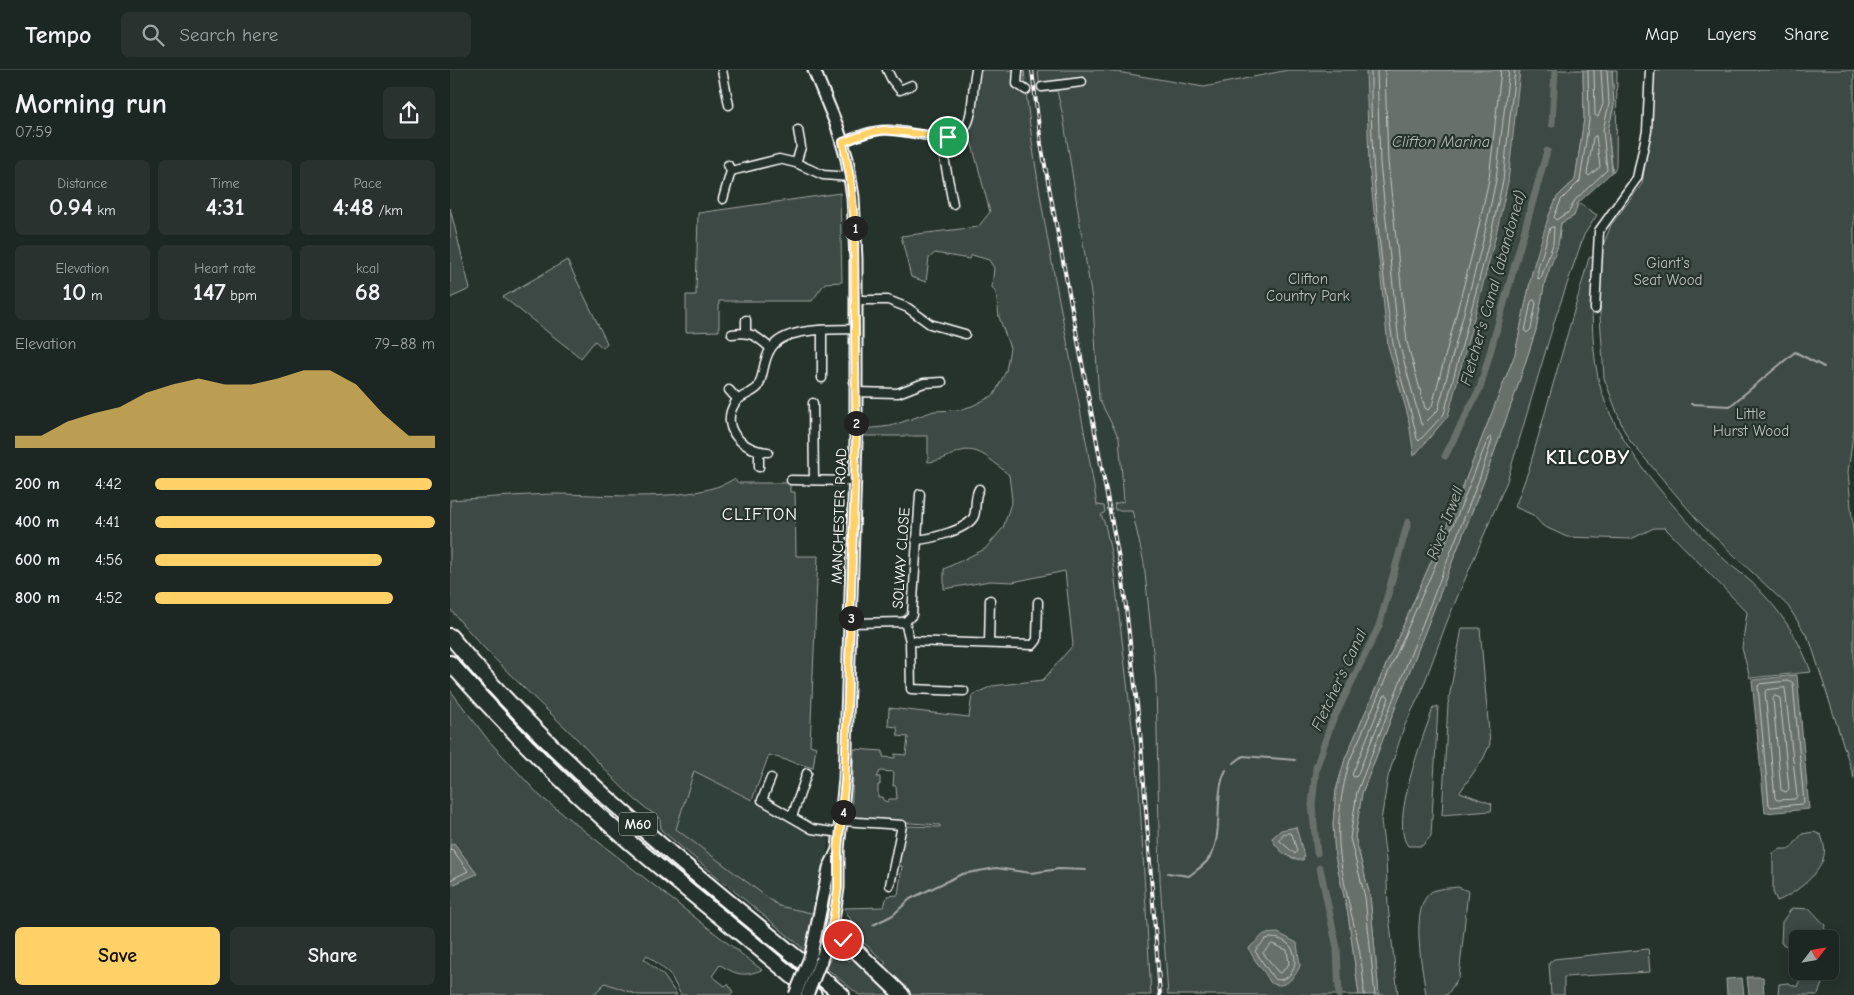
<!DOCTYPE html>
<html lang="en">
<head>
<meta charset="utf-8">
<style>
	body { margin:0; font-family:"Comic Neue",sans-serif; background:#29322f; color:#f1f3f6; height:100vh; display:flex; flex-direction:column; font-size:19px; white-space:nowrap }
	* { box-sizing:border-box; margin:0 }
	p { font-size:16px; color:#a0a5a5 }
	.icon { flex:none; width:28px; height:28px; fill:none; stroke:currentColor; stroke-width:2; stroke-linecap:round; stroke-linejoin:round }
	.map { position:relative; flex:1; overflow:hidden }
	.details { display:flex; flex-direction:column; background:#1c2622; width:450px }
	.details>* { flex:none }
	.needle { width:32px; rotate:59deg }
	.buttons { position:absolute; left:1339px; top:860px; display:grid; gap:10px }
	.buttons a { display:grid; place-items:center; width:50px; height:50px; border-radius:8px; background:#1c2622; box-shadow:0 2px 12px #0003,0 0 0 1px #3a4340; font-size:25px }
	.pin { position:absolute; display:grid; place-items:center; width:42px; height:42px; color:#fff; margin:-21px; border:2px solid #fff; border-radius:50%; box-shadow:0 1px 5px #0007 }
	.km { position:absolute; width:25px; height:25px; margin:-12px; border-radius:50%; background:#222; color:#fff; font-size:14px; line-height:25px; text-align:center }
	.round { display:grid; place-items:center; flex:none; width:52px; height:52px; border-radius:8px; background:#29322f }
	.summary { display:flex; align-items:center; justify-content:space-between; height:85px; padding:0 15px }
	h1 { font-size:28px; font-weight:700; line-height:38px }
	.metrics { display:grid; grid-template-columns:repeat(3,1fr); gap:8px; height:85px; padding:5px 15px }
	.metrics div { display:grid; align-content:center; border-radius:8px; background:#29322f; text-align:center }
	.metrics b { font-size:25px; font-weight:700 }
	.metrics small { font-size:14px; font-weight:400 }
	.metrics p { font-size:14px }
	.chart { height:140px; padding:10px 15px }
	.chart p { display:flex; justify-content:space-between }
	.chart svg { width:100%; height:90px; margin-top:5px; fill:#ffd166; opacity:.7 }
	.button { display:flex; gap:10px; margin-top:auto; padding:10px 15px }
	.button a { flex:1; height:58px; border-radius:8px; background:#ffd166; color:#111; font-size:20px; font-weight:700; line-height:58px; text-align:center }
	.button a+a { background:#29322f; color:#f1f3f6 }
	ul { padding:0 15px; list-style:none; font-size:16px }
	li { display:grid; grid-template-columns:80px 60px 1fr; align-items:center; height:38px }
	li i { height:12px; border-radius:6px; background:#ffd166 }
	header { display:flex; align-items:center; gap:30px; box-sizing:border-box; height:70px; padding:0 25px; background:#1c2622; border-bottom:1px solid #3a4340 }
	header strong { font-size:24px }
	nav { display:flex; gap:28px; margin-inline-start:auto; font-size:18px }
	.search { width:350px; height:45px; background:#29322f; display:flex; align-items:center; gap:12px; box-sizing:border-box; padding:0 18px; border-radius:8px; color:#a0a5a5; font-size:19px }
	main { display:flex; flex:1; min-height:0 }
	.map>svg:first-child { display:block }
</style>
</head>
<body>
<header>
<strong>Tempo</strong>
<div class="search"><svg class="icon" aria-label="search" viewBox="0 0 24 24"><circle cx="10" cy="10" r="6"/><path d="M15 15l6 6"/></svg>Search here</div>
<nav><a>Map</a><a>Layers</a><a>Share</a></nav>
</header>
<main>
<section class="details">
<div class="summary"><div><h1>Morning run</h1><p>07:59</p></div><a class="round"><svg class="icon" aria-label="share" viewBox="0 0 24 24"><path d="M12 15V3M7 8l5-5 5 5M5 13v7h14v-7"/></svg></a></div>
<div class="metrics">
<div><p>Distance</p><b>0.94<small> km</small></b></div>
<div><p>Time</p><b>4:31</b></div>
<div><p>Pace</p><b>4:48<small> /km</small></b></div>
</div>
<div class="metrics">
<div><p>Elevation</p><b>10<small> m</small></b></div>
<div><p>Heart rate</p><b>147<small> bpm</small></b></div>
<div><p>kcal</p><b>68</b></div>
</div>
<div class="chart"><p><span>Elevation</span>79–88 m</p>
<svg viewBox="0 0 160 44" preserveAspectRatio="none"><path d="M0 44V38L10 38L20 31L30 27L40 24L50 17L60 13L70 10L80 13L90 13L100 10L110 6L120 6L130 13L140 27L150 38L160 38V44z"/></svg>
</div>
<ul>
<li><b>200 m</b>4:42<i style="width:99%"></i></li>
<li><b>400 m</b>4:41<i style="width:100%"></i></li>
<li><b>600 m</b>4:56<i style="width:81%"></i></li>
<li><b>800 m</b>4:52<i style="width:85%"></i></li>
</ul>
<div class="button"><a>Save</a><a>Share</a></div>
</section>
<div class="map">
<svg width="1404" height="925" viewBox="0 0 1404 925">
	<rect width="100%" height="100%" fill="#26332d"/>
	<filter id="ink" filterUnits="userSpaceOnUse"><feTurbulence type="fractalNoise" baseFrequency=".02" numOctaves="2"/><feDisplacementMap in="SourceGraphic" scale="10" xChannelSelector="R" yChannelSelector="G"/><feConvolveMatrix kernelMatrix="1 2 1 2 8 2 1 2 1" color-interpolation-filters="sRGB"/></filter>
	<g filter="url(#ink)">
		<g fill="#333f3a">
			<path d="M 574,0 L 588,0 L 590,22 L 603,20 L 607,21 L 609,27 L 643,236 L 649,329 L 669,368 L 674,431 L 664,435 L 665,440 L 682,440 L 694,493 L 706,611 L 710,810 L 718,925 L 701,925 L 689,716 L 663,493 L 655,454 L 651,445 L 655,442 L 654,436 L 647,436 L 634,352 L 605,211 L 581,74 Z"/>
			<path d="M 244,701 L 344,751 L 364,763 L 379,766 L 366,844 L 329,836 L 226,759 Z"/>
			<path d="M 154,913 L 188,925 L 143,925 Z"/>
		</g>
		<g fill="#3e4944" stroke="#9ea4a2" fill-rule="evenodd">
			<path d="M 528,0 L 574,0 C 587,147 624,290 647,435 L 654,436 L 655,442 L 651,445 L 655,454 L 663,493 L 689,716 L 701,925 L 459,925 L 431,897 L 436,893 L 413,872 L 394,838 L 434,837 L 437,826 L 448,825 L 452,796 L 447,796 L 451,770 L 456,756 L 490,757 L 490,755 L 401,749 L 404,679 L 433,681 L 433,687 L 445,688 L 445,684 L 456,685 L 458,667 L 448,666 L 447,657 L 438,656 L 439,638 L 519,647 L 522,625 L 542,616 L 593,610 L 623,575 L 615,501 L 563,512 L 540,511 L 494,519 L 494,499 L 535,479 L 553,458 L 562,430 L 559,405 C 545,394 529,374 508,382 C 497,387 490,391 478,392 L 478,366 L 414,366 L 414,359 L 441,356 L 484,341 L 509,340 L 522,336 L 544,325 L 556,301 L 560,278 L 549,247 L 546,223 L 542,217 L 544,198 L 539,190 L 522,185 L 519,189 L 485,183 L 479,188 L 476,212 L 461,207 L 451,166 L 528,157 L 540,142 L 519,63 ZM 430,701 L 444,702 L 443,716 L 446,716 L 447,729 L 439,729 L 437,732 L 433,730 L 432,727 L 428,727 L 428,715 L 430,715 L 430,707 L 427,707 Z"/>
			<path d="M 588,0 L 656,0 L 754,17 L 838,0 L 1133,0 L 1134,49 L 1125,110 L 1107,127 L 1083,198 L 1065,284 L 1004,439 L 895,689 L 886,720 L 883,754 L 885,786 L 898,844 L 909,925 L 718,925 L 710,810 L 706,611 L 694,493 L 682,440 L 665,440 L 664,434 L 674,431 L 669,368 L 649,329 L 643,236 L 613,46 L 607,21 L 590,22 Z"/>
			<path d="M 1162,0 L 1167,0 L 1166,97 L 1163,102 L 1158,60 L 1164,35 Z"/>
			<path d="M 1204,0 L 1404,0 L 1404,358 L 1398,402 L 1404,472 L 1404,708 L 1360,571 L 1338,536 L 1251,454 L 1180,371 L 1173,358 L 1154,308 L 1150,245 L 1151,181 L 1161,155 L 1192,114 L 1199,68 Z"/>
			<path d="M 390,123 L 392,212 L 375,213 L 362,231 L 269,231 L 269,261 L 236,262 L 236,225 L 246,225 L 248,143 Z"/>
			<path d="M 1128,133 L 1147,145 L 1134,165 L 1106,246 L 1057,411 L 998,549 L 971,622 L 954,657 L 938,707 L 931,751 L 936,790 L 938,836 L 948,925 L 929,925 L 920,826 L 905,767 L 912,723 L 1035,408 L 1066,321 L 1086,260 L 1095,211 L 1108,175 L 1111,153 L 1124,146 Z"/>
			<path d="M 0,138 L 20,219 L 0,228 Z"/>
			<path d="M 1144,186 C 1142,226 1140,268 1148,308 C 1162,374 1227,442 1274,489 C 1282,497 1290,502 1298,509 C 1326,534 1349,567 1361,602 L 1300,608 L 1292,578 L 1297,542 L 1215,458 L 1204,458 L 1181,469 L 1117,467 L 1093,456 L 1083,445 L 1065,437 L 1079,399 L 1139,188 Z"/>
			<path d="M 117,190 L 157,273 L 153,278 L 145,271 L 131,288 L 53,227 Z"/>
			<path d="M 284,409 L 289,413 L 340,413 L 340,422 L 345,422 L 346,486 L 368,486 L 360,675 L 366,677 L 363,698 L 319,685 L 302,730 L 244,701 L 226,759 L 329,836 L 366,844 L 355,880 L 211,760 L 210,748 C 175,726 153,696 125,667 C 82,625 38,586 0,539 L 0,430 C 34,428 69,425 103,424 C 152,424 244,434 284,409 Z"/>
			<path d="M 1012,558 L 1030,558 L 1040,674 L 1033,689 L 1010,722 L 1042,734 L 1041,741 L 992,745 L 998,634 Z"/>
			<path d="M 0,620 L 39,671 L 90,726 L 312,900 C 292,907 288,905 270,895 L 262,906 L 275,916 L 278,914 L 283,922 L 280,925 L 231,925 L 220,904 L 197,885 L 194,889 L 214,906 L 227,925 L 188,925 L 155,913 L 143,925 L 0,925 Z"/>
			<path d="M 988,636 L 981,766 L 972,776 L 958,776 C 939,753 974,665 983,638 Z"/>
			<path d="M 1364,762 L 1371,765 C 1374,773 1376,780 1373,789 C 1369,805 1342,826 1327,831 L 1323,822 L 1323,783 L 1331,779 L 1340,779 L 1352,764 Z"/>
			<path d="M 1008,817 L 1018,821 L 1009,907 L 997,925 L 976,925 C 973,901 959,838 981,822 C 988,818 1001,818 1008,817 Z"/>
			<path d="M 1342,838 L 1360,839 L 1375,855 L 1373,869 L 1348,869 L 1347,882 L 1331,873 L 1332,852 Z"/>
			<path d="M 1198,879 L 1200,902 L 1114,907 L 1114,925 L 1101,925 L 1099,893 L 1104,889 Z"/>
			<path d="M 385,880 L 399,891 L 403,886 L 442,925 L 409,925 L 376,898 Z"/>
			<path d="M 1353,901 L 1368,901 L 1372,913 L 1368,925 L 1328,925 L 1329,914 L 1338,913 L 1347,917 Z"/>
		</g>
		<g fill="#67706c" stroke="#a4a9a7">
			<path d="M 916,0 L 1070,0 L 1058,112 L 1044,173 L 998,346 L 964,386 L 958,346 L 938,276 L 919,93 Z"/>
			<path d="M 1133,0 L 1162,0 L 1164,35 L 1158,60 L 1162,102 L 1128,133 L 1124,146 L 1111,153 L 1108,175 L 1095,211 L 1086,260 L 1066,321 L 1035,408 L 912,723 L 905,767 L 920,826 L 929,925 L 909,925 L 898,844 L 885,786 L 883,754 L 886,721 L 895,689 L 1004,439 L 1065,284 L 1083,198 L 1099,145 L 1107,127 L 1125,110 L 1134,49 Z"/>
			<path d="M 1347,605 L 1359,739 L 1315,743 L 1302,610 Z"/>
			<path d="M 846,757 L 854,786 L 853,790 C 840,790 827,781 822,768 L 831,760 Z"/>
			<path d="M 4,773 L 27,804 L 0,816 L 0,775 Z"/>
			<path d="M 828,863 L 847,873 L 850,896 C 845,908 833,921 820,912 C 814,899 803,891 799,878 L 814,864 Z"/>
			<path d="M 1297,907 L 1313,907 L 1314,925 L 1299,925 Z"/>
			<path d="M 1292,908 L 1294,925 L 1277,925 L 1276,909 Z"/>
		</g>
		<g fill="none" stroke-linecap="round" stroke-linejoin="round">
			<g stroke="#c2c6c4" stroke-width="1">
				<path d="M 921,0 C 920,90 929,183 943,273 C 948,305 961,336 967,369 L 969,371 L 994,344 L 1039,172 L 1053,111 L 1065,0"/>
				<path d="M 927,0 L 930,93 L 949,273 L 971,354 L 973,355 L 988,340 L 1033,171 L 1046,110 L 1059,0"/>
				<path d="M 935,0 L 938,92 L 957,272 L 975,338 L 978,340 L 982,336 L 1026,169 L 1039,109 L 1051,0"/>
				<path d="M 1138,0 L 1139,50 L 1130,111 L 1111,130 L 1104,147 L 1106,150 L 1119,142 L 1125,130 L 1157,100 L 1153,60 L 1159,34 L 1157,0"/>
				<path d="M 1144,0 L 1145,45 L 1148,47 L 1153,34 L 1151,0"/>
				<path d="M 1146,66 L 1150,97 L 1139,106 L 1137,104 L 1143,68 Z"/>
				<path d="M 1104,157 L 1103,174 L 1091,208 L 1088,209 L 1088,199 L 1100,158 Z"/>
				<path d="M 1084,230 L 1086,233 L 1081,259 L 1077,263 L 1075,261 L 1081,232 Z"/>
				<path d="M 1340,611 L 1343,613 L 1354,732 L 1352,734 L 1321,737 L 1319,735 L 1308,616 L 1310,614 Z"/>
				<path d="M 1335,618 L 1347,726 L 1345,729 L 1327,730 L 1325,728 L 1315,622 L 1317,620 Z"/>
				<path d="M 937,625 L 939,628 L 907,706 L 904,707 L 902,705 L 934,626 Z"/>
				<path d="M 1325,626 L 1330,628 L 1339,719 L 1336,722 L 1331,720 L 1323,629 Z"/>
				<path d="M 839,763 L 842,764 L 847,781 L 845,784 L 829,770 L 833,764 Z"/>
				<path d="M 0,779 L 3,780 L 18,801 L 0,810"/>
				<path d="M 821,868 C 856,868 849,916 824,909 L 805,881 L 816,869 Z"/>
				<path d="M 822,874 L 837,880 L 839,894 L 831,903 L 828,902 L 813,883 Z"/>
				<path d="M 914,925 C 914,878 895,831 890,785 C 886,752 891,722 900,690 L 1009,441 L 1038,369 L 1040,367 L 1042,370 L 1030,407 L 907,722 L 900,768 L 915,827 L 925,925"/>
			</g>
			<g stroke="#a4a9a7" stroke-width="2">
				<path d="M 1241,334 L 1280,336 L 1345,282 L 1374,297"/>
				<path d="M 784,693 L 793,686 L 845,690"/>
				<path d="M 718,803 L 739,806 C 745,801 752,797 757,791 C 776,769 762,726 776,700"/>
				<path d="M 423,855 L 443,845 L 460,829 L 512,804 L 546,798 L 581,803 L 609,799 L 636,800"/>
			</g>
			<g stroke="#67706c" stroke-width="7">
				<path d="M 1102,54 L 1105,0"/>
				<path d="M 995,386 L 1030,318 L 1097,81"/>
				<path d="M 867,783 L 862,735 L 866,698 L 881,654 L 929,556 L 958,452"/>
				<path d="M 870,798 L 887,878 L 889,925"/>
			</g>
			<path stroke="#3c4742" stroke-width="8" stroke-dasharray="8 4" stroke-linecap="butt" d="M 576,20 L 592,17"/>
			<g stroke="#fff" stroke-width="11">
				<g id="minor">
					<path d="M 272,0 L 279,35"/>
					<path d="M 437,0 L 442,10 L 450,20 L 462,15"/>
					<path d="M 568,0 L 567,14 L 576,20"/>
					<path d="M 592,17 L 632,12"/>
					<path d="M 490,67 L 503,134"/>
					<path d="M 393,72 C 407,66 421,60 437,60 C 458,59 503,79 516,56 C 524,44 522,16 526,0"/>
					<path d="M 346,93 L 351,77 L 348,60"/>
					<path d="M 281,101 L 329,89 L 346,93 L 373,105 L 400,107"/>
					<path d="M 273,129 L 281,101 L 278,95"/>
					<path d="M 406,230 L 438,230 L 458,238 L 480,254 L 515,264"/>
					<path d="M 1145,239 L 1149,161 L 1187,108 L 1197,61 L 1200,0"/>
					<path d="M 372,260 L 372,308"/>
					<path d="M 296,262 L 296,250"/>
					<path d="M 282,264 C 300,261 307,266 320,278"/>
					<path d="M 279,320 L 288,330"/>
					<path d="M 405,322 L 448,323 L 474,313 L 492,312"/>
					<path d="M 363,333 L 364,410"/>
					<path d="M 318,382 C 293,381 269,358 285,333 C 290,325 302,324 308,317 C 314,305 313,291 320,280 C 333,256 382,260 405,259"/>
					<path d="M 309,397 L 309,382"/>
					<path d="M 341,410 L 405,411"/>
					<path d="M 466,470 C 480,469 518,460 524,446 C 527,437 524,427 529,419"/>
					<path d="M 455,552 L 462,545 L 470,424"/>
					<path d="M 400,553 L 455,552 L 460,571 L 461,619 L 514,621"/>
					<path d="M 460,571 L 583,575 L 587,570 L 588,532"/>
					<path d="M 539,573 L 540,530"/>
					<path d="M 321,708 L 312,730 L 362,759 L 390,763"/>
					<path d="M 342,747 L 357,703"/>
					<path d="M 392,751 L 452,755 L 440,815"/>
				</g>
			</g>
			<g stroke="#fff" stroke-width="15">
				<g id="primary">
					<path d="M 364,0 L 387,56 L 397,89 L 403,127 L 406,189 L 406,370 L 395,709 L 388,779 L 388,818 L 381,862 L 370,893"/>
					<path d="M 361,885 L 379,798 L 388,780"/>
				</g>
			</g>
			<g stroke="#fff" stroke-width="18">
				<g id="motorway">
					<path d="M 0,566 C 113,703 256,812 392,925"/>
					<path d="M 0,593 C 53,653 109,710 168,762 C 232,818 300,869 364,925"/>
					<path d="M 397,872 L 452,925"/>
				</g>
			</g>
			<use href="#minor" stroke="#26332d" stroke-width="8"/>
			<use href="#primary" stroke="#26332d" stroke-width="11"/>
			<use href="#motorway" stroke="#26332d" stroke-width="14"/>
			<g stroke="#fff" stroke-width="4">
				<path id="rail" d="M 582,0 L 591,74 L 673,511 L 690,661 L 710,925"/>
			</g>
			<use href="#rail" stroke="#26332d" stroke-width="2" stroke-dasharray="5.5" stroke-linecap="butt"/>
			<g stroke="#fff" stroke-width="15" stroke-linecap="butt">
				<g id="primary-bridge">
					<path d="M 345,925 L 361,885"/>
					<path d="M 357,925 L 370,893"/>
				</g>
			</g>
			<use href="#primary-bridge" stroke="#26332d" stroke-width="11"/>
		</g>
	</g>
	<g fill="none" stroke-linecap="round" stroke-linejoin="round" filter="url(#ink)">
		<g stroke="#fff" stroke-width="10">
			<path id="route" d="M 393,870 L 381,862 L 388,818 L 388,779 L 395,709 L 406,370 L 404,148 L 400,107 L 393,72 L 418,63 L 434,60 L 498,67"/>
		</g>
		<use href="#route" stroke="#ffd166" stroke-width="6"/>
	</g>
	<g text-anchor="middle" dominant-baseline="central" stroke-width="4.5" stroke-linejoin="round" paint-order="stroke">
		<rect fill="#26332d" stroke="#bec2c0" stroke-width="1" x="169" y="742.5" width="38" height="23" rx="4"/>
		<g font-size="14" font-weight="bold" fill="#fff">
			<text x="188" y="754">M60</text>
		</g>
		<g font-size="15" fill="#bbbfbe" stroke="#26332d">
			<text x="1218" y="193">Giant's<tspan x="1218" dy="17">Seat Wood</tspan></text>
			<text x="858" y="209">Clifton<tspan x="858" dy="17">Country Park</tspan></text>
			<text x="1301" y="344">Little<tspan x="1301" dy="17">Hurst Wood</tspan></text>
		</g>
		<g font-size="15" fill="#fff" stroke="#26332d">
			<text transform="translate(389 446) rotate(-88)">MANCHESTER ROAD</text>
			<text transform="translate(451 488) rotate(-86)">SOLWAY CLOSE</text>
		</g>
		<g font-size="16" font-style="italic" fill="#b3b8b6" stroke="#26332d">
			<text x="991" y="72">Clifton Marina</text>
			<text transform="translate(1043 218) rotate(-74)">Fletcher's Canal (abandoned)</text>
			<text transform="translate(995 453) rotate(-69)">River Irwell</text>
			<text transform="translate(889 610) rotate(-65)">Fletcher's Canal</text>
		</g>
		<g font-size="18" letter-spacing="1" fill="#fff" stroke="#26332d">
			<text x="310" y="444">CLIFTON</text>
		</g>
		<g font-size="20" font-weight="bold" letter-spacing="1" fill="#fff" stroke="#26332d">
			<text x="1138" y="387">KILCOBY</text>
		</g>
	</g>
</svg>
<div class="buttons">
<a><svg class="needle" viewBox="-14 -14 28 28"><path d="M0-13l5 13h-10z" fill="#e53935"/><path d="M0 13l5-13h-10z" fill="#a0a5a5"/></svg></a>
</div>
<div class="pin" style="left:498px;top:67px;background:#1e9e55"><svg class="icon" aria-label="arrive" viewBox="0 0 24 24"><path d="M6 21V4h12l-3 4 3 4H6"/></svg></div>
<div class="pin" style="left:393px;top:870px;background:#d93025"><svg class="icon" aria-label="check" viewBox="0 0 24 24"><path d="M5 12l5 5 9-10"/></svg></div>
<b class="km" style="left:405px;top:158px">1</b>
<b class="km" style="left:406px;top:353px">2</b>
<b class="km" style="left:401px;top:548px">3</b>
<b class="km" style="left:393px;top:742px">4</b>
</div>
</main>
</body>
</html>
